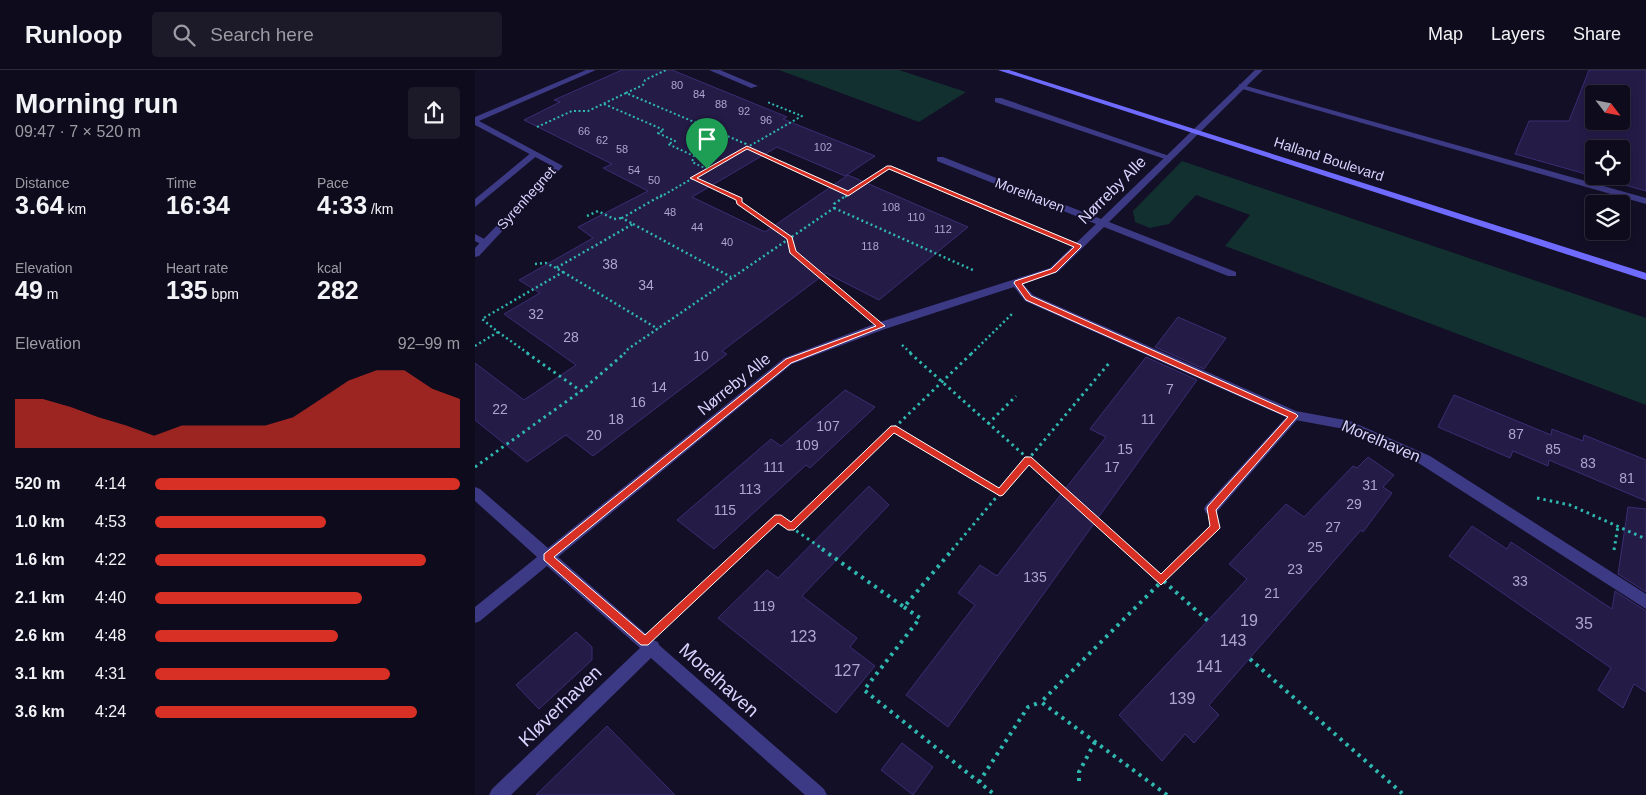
<!DOCTYPE html>
<html lang="en">
<head>
<meta charset="utf-8">
<style>
	body { margin:0; font-family:Arial,sans-serif; background:#1c1929; color:#f1f3f6; height:100vh; display:flex; flex-direction:column; font-size:19px; white-space:nowrap }
	* { box-sizing:border-box; margin:0 }
	p { font-size:16px; color:#9b9ba3 }
	.icon { flex:none; width:28px; height:28px; fill:none; stroke:currentColor; stroke-width:2; stroke-linecap:round; stroke-linejoin:round }
	.map { position:relative; flex:1; overflow:hidden }
	.panel { display:flex; flex-direction:column; background:#0e0b1c; width:475px }
	.panel>* { flex:none }
	.needle { width:32px; rotate:122deg }
	.tools { position:absolute; left:1110px; top:15px; display:grid; gap:10px }
	.tools a { display:grid; place-items:center; width:45px; height:45px; border-radius:5px; background:#0e0b1c; box-shadow:0 2px 8px #0003,0 0 0 1px #2e2b3b; font-size:25px }
	.pin { position:absolute; display:grid; place-items:center; width:42px; height:42px; color:#fff; margin:-51px -21px; border-radius:50% 50% 50% 0; rotate:-45deg; box-shadow:0 0 5px #0007 }
	.pin .icon { rotate:45deg }
	.round { display:grid; place-items:center; flex:none; width:52px; height:52px; border-radius:5px; background:#1c1929 }
	.summary { display:flex; align-items:center; justify-content:space-between; height:85px; padding:0 15px }
	h1 { font-size:28px; font-weight:600; line-height:38px }
	.figures { display:grid; grid-template-columns:repeat(3,1fr); gap:8px; height:85px; padding:5px 15px }
	.figures div { display:grid; align-content:center }
	.figures b { font-size:25px; font-weight:600 }
	.figures small { font-size:14px; font-weight:400 }
	.figures p { font-size:14px }
	.chart { height:140px; padding:10px 15px }
	.chart p { display:flex; justify-content:space-between }
	.chart svg { width:100%; height:90px; margin-top:5px; fill:#d93025; opacity:.7 }
	ul { padding:0 15px; list-style:none; font-size:16px }
	li { display:grid; grid-template-columns:80px 60px 1fr; align-items:center; height:38px }
	li i { height:12px; border-radius:6px; background:#d93025 }
	header { display:flex; align-items:center; gap:30px; box-sizing:border-box; height:70px; padding:0 25px; background:#0e0b1c; border-bottom:1px solid #2e2b3b }
	header strong { font-size:24px }
	nav { display:flex; gap:28px; margin-inline-start:auto; font-size:18px }
	.search { width:350px; height:45px; background:#1c1929; display:flex; align-items:center; gap:12px; box-sizing:border-box; padding:0 18px; border-radius:5px; color:#9b9ba3; font-size:19px }
	main { display:flex; flex:1; min-height:0 }
	.map>svg:first-child { display:block }
</style>
</head>
<body>
<header>
<strong>Runloop</strong>
<div class="search"><svg class="icon" aria-label="search" viewBox="0 0 24 24"><circle cx="10" cy="10" r="6"/><path d="M15 15l6 6"/></svg>Search here</div>
<nav><a>Map</a><a>Layers</a><a>Share</a></nav>
</header>
<main>
<section class="panel">
<div class="summary"><div><h1>Morning run</h1><p>09:47 · 7 × 520 m</p></div><a class="round"><svg class="icon" aria-label="share" viewBox="0 0 24 24"><path d="M12 15V3M7 8l5-5 5 5M5 13v7h14v-7"/></svg></a></div>
<div class="figures">
<div><p>Distance</p><b>3.64<small> km</small></b></div>
<div><p>Time</p><b>16:34</b></div>
<div><p>Pace</p><b>4:33<small> /km</small></b></div>
</div>
<div class="figures">
<div><p>Elevation</p><b>49<small> m</small></b></div>
<div><p>Heart rate</p><b>135<small> bpm</small></b></div>
<div><p>kcal</p><b>282</b></div>
</div>
<div class="chart"><p><span>Elevation</span>92–99 m</p>
<svg viewBox="0 0 160 44" preserveAspectRatio="none"><path d="M0 44V20L10 20L20 24L30 29L40 33L50 38L60 33L70 33L80 33L90 33L100 29L110 20L120 11L130 6L140 6L150 15L160 20V44z"/></svg>
</div>
<ul>
<li><b>520 m</b>4:14<i style="width:100%"></i></li>
<li><b>1.0 km</b>4:53<i style="width:56%"></i></li>
<li><b>1.6 km</b>4:22<i style="width:89%"></i></li>
<li><b>2.1 km</b>4:40<i style="width:68%"></i></li>
<li><b>2.6 km</b>4:48<i style="width:60%"></i></li>
<li><b>3.1 km</b>4:31<i style="width:77%"></i></li>
<li><b>3.6 km</b>4:24<i style="width:86%"></i></li>
</ul>
</section>
<div class="map">
<svg width="1171" height="725" viewBox="0 0 1171 725">
	<rect width="100%" height="100%" fill="#130f26"/>
	<g fill="#12302f">
		<path d="M 304,0 L 424,0 L 491,22 L 444,52 Z"/>
		<path d="M 707,91 L 1171,248 L 1171,335 L 750,176 L 775,145 L 721,125 L 694,154 L 675,158 L 660,152 L 658,141 Z"/>
	</g>
	<g fill="#241b47" stroke="#3b2d73" fill-rule="evenodd">
		<path d="M 147,0 L 197,0 L 312,47 L 308,49 L 400,86 L 370,106 L 302,77 L 217,127 L 290,162 L 373,105 L 493,157 L 404,230 L 351,203 L 247,281 L 252,284 L 118,386 L 91,365 L 52,392 L 0,350 L 0,293 L 49,330 L 101,295 L 29,244 L 65,223 L 44,210 L 118,168 L 103,157 L 173,121 L 128,98 L 137,94 L 49,50 L 85,32 L 79,30 Z"/>
		<path d="M 1114,0 L 1171,0 L 1171,121 L 1040,84 L 1054,51 L 1094,51 ZM 1119,24 L 1146,24 L 1146,51 L 1119,51 ZM 1119,79 L 1146,79 L 1146,106 L 1119,106 Z"/>
		<path d="M 703,247 L 751,268 L 729,299 L 680,277 Z"/>
		<path d="M 671,287 L 722,310 L 473,657 L 431,625 L 500,535 L 483,523 L 505,495 L 522,506 L 631,367 L 615,359 Z"/>
		<path d="M 370,320 L 400,337 L 335,398 L 331,395 L 239,479 L 202,450 L 296,369 L 306,376 Z"/>
		<path d="M 979,325 L 1076,365 L 1077,359 L 1108,371 L 1109,365 L 1171,390 L 1171,431 L 1074,390 L 1073,396 L 1038,381 L 1035,388 L 963,357 Z"/>
		<path d="M 893,387 L 919,405 L 908,417 L 917,423 L 888,462 L 886,460 L 734,635 L 744,645 L 719,673 L 710,664 L 687,691 L 644,645 L 772,509 L 754,494 L 811,434 L 829,447 L 878,396 L 882,398 Z"/>
		<path d="M 394,416 L 414,435 L 327,526 L 382,568 L 375,577 L 400,596 L 361,643 L 243,548 L 292,500 L 303,508 Z"/>
		<path d="M 1153,437 L 1171,439 L 1171,522 L 1143,504 Z"/>
		<path d="M 997,456 L 1032,479 L 1036,472 L 1137,539 L 1140,521 L 1171,541 L 1171,622 L 1159,614 L 1148,638 L 1123,620 L 1136,598 L 974,486 Z"/>
		<path d="M 101,562 L 117,577 L 117,590 L 64,639 L 41,615 Z"/>
		<path d="M 132,656 L 200,725 L 61,725 Z"/>
		<path d="M 427,673 L 458,697 L 438,725 L 406,700 Z"/>
	</g>
	<g fill="none" stroke-linecap="round" stroke-linejoin="round">
		<g stroke="#2fb8b0" stroke-width="2" stroke-dasharray="2 2.5" stroke-linecap="butt">
			<path d="M 151,23 L 168,15 L 170,10 L 191,0"/>
			<path d="M 129,34 L 189,60 L 183,63 L 200,71 L 193,74 L 219,86 L 217,92 L 232,99"/>
			<path d="M 62,57 L 97,41 L 113,41 L 151,23 L 271,74 L 272,77 L 373,124"/>
			<path d="M 218,108 L 260,127"/>
			<path d="M 185,127 L 327,46 L 292,32"/>
			<path d="M 370,127 L 414,97 L 485,127"/>
		</g>
		<g stroke="#2fb8b0" stroke-width="2.5" stroke-dasharray="2 3" stroke-linecap="butt">
			<path d="M 257,125 L 265,129 L 264,132 L 314,168 L 318,181 L 384,238"/>
			<path d="M 482,125 L 578,165"/>
			<path d="M 359,138 L 500,201"/>
			<path d="M 112,146 L 123,141 L 139,149 L 147,148"/>
			<path d="M 158,154 L 256,207"/>
			<path d="M 60,194 L 71,193 L 81,198"/>
			<path d="M 88,202 L 183,259"/>
			<path d="M 23,262 L 54,284"/>
			<path d="M 427,275 L 437,284"/>
			<path d="M 0,276 L 23,262 L 7,249 L 88,202 L 81,198 L 158,154 L 147,148 L 187,125"/>
			<path d="M 149,284 L 153,279 L 359,138 L 359,134 L 372,125"/>
			<path d="M 496,284 L 537,244"/>
		</g>
		<g stroke="#2fb8b0" stroke-width="3" stroke-dasharray="2.5 4" stroke-linecap="butt">
			<path d="M 52,283 L 106,321"/>
			<path d="M 435,283 L 655,480"/>
			<path d="M 513,354 L 541,326"/>
			<path d="M 419,358 L 525,422"/>
			<path d="M 0,397 L 106,321 L 150,283"/>
			<path d="M 1062,428 L 1095,435 L 1171,469"/>
			<path d="M 316,457 L 349,480"/>
			<path d="M 268,480 L 303,447 L 316,457 L 497,283"/>
			<path d="M 477,480 L 635,292"/>
			<path d="M 718,480 L 733,465"/>
			<path d="M 1139,480 L 1143,456"/>
		</g>
		<g stroke="#2fb8b0" stroke-width="4" stroke-dasharray="3 5" stroke-linecap="butt">
			<path d="M 347,479 L 429,537 L 478,479"/>
			<path d="M 653,479 L 733,551"/>
			<path d="M 429,537 L 445,548 L 389,620 L 520,725"/>
			<path d="M 189,554 L 269,479"/>
			<path d="M 775,589 L 929,725"/>
			<path d="M 604,711 L 604,702 L 620,672"/>
			<path d="M 504,712 L 553,637 L 566,632"/>
			<path d="M 692,725 L 566,632 L 719,479"/>
		</g>
		<g fill="#3d3a85" fill-rule="evenodd">
			<path d="M 764,14 L 1171,128 L 1171,134 L 764,18 Z"/>
			<path d="M 520,28 L 526,28 L 697,87 L 690,89 L 520,32 Z"/>
			<path d="M 57,82 L 64,84 L 0,137 L 0,129 Z"/>
			<path d="M 0,164 L 13,171 L 13,175 L 7,175 L 0,171 Z"/>
			<path d="M 819,341 L 823,343 L 825,346 L 823,349 L 741,443 L 736,445 L 731,443 L 729,439 L 731,435 L 815,343 Z"/>
		</g>
		<g fill="#3d3a85" fill-rule="evenodd">
			<path d="M 111,0 L 121,0 L 4,51 L 88,96 L 4,186 L 0,187 L 0,178 L 79,97 L 0,55 L 0,47 Z"/>
			<path d="M 234,0 L 245,0 L 283,16 L 276,18 Z"/>
			<path d="M 780,0 L 788,0 L 634,152 L 761,202 L 761,206 L 753,206 L 629,157 L 583,202 L 548,214 L 558,225 L 821,341 L 875,351 L 955,386 L 1171,524 L 1171,539 L 945,394 L 869,359 L 815,349 L 550,231 L 539,217 L 410,259 L 317,294 L 83,487 L 178,570 L 183,572 L 184,575 L 349,719 L 352,725 L 330,725 L 176,588 L 36,725 L 14,725 L 17,719 L 165,578 L 72,496 L 5,551 L 0,553 L 0,537 L 62,487 L 0,431 L 0,417 L 5,419 L 73,478 L 309,288 L 402,253 L 575,198 L 621,154 L 462,91 L 462,87 L 468,87 L 626,149 Z"/>
		</g>
		<path fill="#6f6bff" fill-rule="evenodd" d="M 523,0 L 534,0 L 1171,203 L 1171,210 Z"/>
	</g>
	<path fill="#d93025" stroke="#fff" fill-rule="evenodd" d="M 272,76 L 373,121 L 412,96 L 416,96 L 606,175 L 606,177 L 581,202 L 547,214 L 556,226 L 821,344 L 823,346 L 741,440 L 745,458 L 743,460 L 686,515 L 554,395 L 528,425 L 525,426 L 419,363 L 319,460 L 313,460 L 303,453 L 173,575 L 166,575 L 69,490 L 69,484 L 311,289 L 401,256 L 315,183 L 312,169 L 262,134 L 261,130 L 215,108 ZM 272,79 L 373,126 L 414,99 L 599,177 L 576,199 L 540,211 L 539,213 L 551,230 L 813,347 L 733,436 L 732,438 L 735,456 L 686,504 L 556,387 L 550,387 L 524,418 L 421,356 L 416,356 L 316,452 L 306,445 L 300,445 L 170,565 L 79,487 L 316,293 L 410,256 L 321,181 L 317,167 L 267,132 L 267,128 L 222,108 Z"/>
	<g text-anchor="middle" dominant-baseline="central" stroke-width="4" stroke-linejoin="round" paint-order="stroke">
		<g font-size="11" fill="#aca6d1">
			<text x="202" y="15">80</text>
			<text x="224" y="24">84</text>
			<text x="246" y="34">88</text>
			<text x="269" y="41">92</text>
			<text x="291" y="50">96</text>
			<text x="109" y="61">66</text>
			<text x="127" y="70">62</text>
			<text x="348" y="77">102</text>
			<text x="147" y="79">58</text>
			<text x="159" y="100">54</text>
			<text x="179" y="110">50</text>
			<text x="416" y="137">108</text>
			<text x="195" y="142">48</text>
			<text x="441" y="147">110</text>
			<text x="222" y="157">44</text>
			<text x="468" y="159">112</text>
			<text x="252" y="172">40</text>
			<text x="395" y="176">118</text>
		</g>
		<g font-size="14" fill="#d9d4ff" stroke="#130f26">
			<text transform="translate(854 89) rotate(18)">Halland Boulevard</text>
			<text transform="translate(555 125) rotate(21)">Morelhaven</text>
			<text transform="translate(51 128) rotate(-48)">Syrenhegnet</text>
		</g>
		<g font-size="14" fill="#aca6d1">
			<text x="135" y="194">38</text>
			<text x="171" y="215">34</text>
			<text x="61" y="244">32</text>
			<text x="96" y="267">28</text>
			<text x="226" y="286">10</text>
			<text x="184" y="317">14</text>
			<text x="695" y="319">7</text>
			<text x="163" y="332">16</text>
			<text x="25" y="339">22</text>
			<text x="141" y="349">18</text>
			<text x="673" y="349">11</text>
			<text x="353" y="356">107</text>
			<text x="1041" y="364">87</text>
			<text x="119" y="365">20</text>
			<text x="332" y="375">109</text>
			<text x="650" y="379">15</text>
			<text x="1078" y="379">85</text>
			<text x="1113" y="393">83</text>
			<text x="299" y="397">111</text>
			<text x="637" y="397">17</text>
			<text x="1152" y="408">81</text>
			<text x="895" y="415">31</text>
			<text x="275" y="419">113</text>
			<text x="879" y="434">29</text>
			<text x="250" y="440">115</text>
			<text x="858" y="457">27</text>
			<text x="840" y="477">25</text>
			<text x="820" y="499">23</text>
			<text x="560" y="507">135</text>
			<text x="1045" y="511">33</text>
			<text x="797" y="523">21</text>
			<text x="289" y="536">119</text>
		</g>
		<g font-size="16" fill="#d9d4ff" stroke="#130f26">
			<text transform="translate(637 120) rotate(-45)">Nørreby Alle</text>
			<text transform="translate(259 314) rotate(-39)">Nørreby Alle</text>
			<text transform="translate(906 371) rotate(23)">Morelhaven</text>
		</g>
		<g font-size="16" fill="#aca6d1">
			<text x="774" y="550">19</text>
			<text x="1109" y="553">35</text>
			<text x="328" y="566">123</text>
			<text x="758" y="570">143</text>
			<text x="734" y="596">141</text>
			<text x="372" y="600">127</text>
			<text x="707" y="628">139</text>
		</g>
		<g font-size="19" fill="#d9d4ff" stroke="#130f26">
			<text transform="translate(244 610) rotate(42)">Morelhaven</text>
			<text transform="translate(85 636) rotate(-44)">Kløverhaven</text>
		</g>
	</g>
</svg>
<div class="tools">
<a><svg class="needle" viewBox="-14 -14 28 28"><path d="M0-13l5 13h-10z" fill="#e53935"/><path d="M0 13l5-13h-10z" fill="#9b9ba3"/></svg></a>
<a><svg class="icon" aria-label="locate" viewBox="0 0 24 24"><circle cx="12" cy="12" r="6"/><path d="M12 2v4M12 18v4M2 12h4M18 12h4"/></svg></a>
<a><svg class="icon" aria-label="layers" viewBox="0 0 24 24"><path d="M12 4l9 5-9 5-9-5zM3 14l9 5 9-5"/></svg></a>
</div>
<div class="pin" style="left:232px;top:99px;background:#1e9e55"><svg class="icon" aria-label="arrive" viewBox="0 0 24 24"><path d="M6 21V4h12l-3 4 3 4H6"/></svg></div>
</div>
</main>
</body>
</html>
